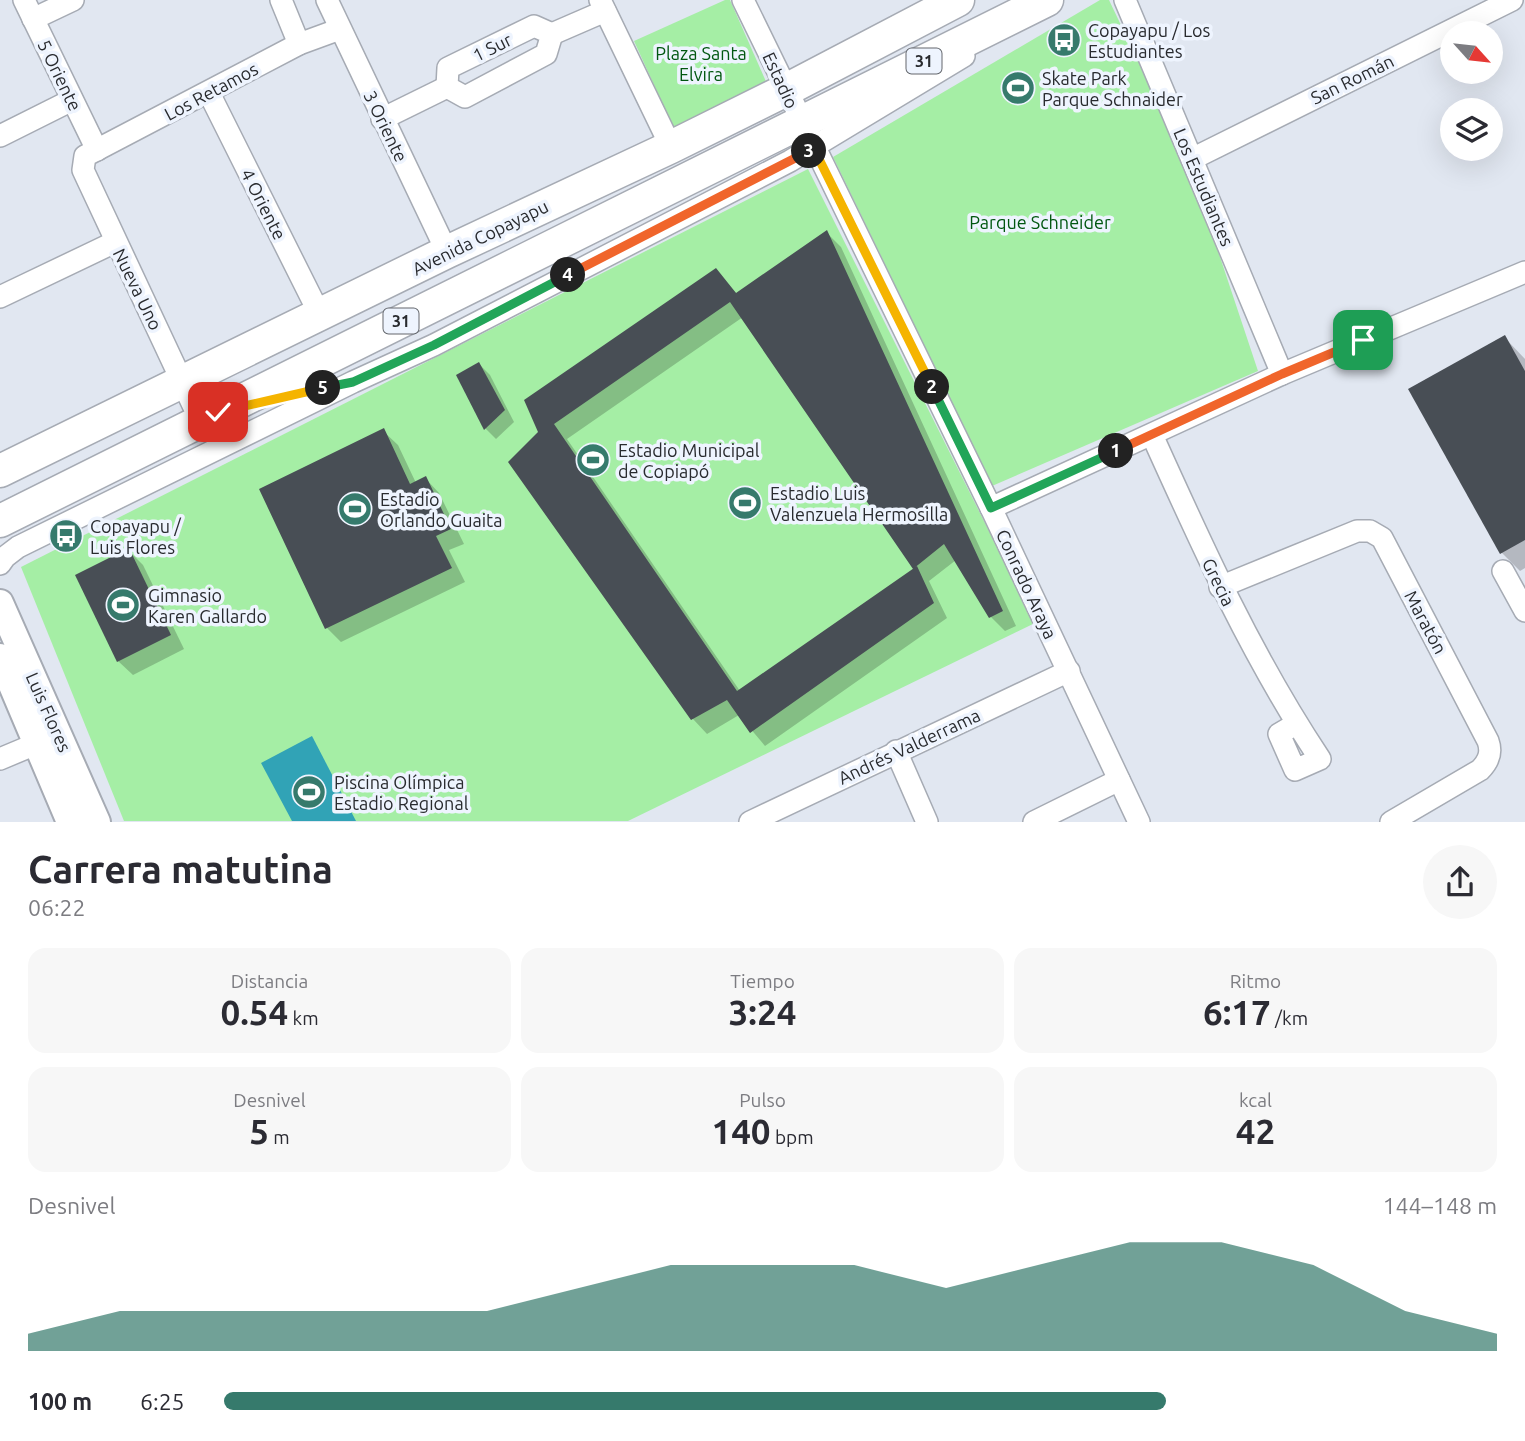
<!DOCTYPE html>
<html lang="es">
<head>
<meta charset="utf-8">
<style>
	body { margin:0; font-family:Ubuntu,sans-serif; background:#f7f7f7; color:#2b2b33; height:100vh; display:flex; flex-direction:column; font-size:26px; white-space:nowrap }
	* { box-sizing:border-box; margin:0 }
	p { font-size:23px; color:#7c7c81 }
	.icon { flex:none; width:38px; height:38px; fill:none; stroke:currentColor; stroke-width:2; stroke-linecap:round; stroke-linejoin:round }
	.map { position:relative; height:822px; overflow:hidden }
	.side { display:flex; flex-direction:column; background:#fff; flex:1 }
	.side>* { flex:none }
	.needle { width:46px; rotate:117deg }
	.tools { position:absolute; left:1440px; top:21px; display:grid; gap:14px }
	.tools a { display:grid; place-items:center; width:63px; height:63px; border-radius:50%; background:#fff; box-shadow:0 7px 28px #0002; font-size:35px }
	.pin { position:absolute; display:grid; place-items:center; width:60px; height:60px; color:#fff; margin:-30px; border-radius:14px; box-shadow:0 4px 10px #0006 }
	.km { position:absolute; width:35px; height:35px; margin:-18px; border-radius:50%; background:#222; color:#fff; font-size:19px; line-height:35px; text-align:center }
	.round { display:grid; place-items:center; flex:none; width:74px; height:74px; border-radius:37px; background:#f7f7f7 }
	.overview { display:flex; align-items:center; justify-content:space-between; height:119px; padding:0 28px }
	h1 { font-size:38px; font-weight:700; line-height:52px }
	.metrics { display:grid; grid-template-columns:repeat(3,1fr); gap:10px; height:119px; padding:7px 28px }
	.metrics div { display:grid; align-content:center; border-radius:18px; background:#f7f7f7; text-align:center }
	.metrics b { font-size:35px; font-weight:700 }
	.metrics small { font-size:19px; font-weight:400 }
	.metrics p { font-size:19px }
	.chart { height:196px; padding:14px 28px }
	.chart p { display:flex; justify-content:space-between }
	.chart svg { width:100%; height:126px; margin-top:7px; fill:#367a6c; opacity:.7 }
	ul { padding:0 28px; list-style:none; font-size:23px }
	li { display:grid; grid-template-columns:112px 84px 1fr; align-items:center; height:52px }
	li i { height:18px; border-radius:9px; background:#367a6c }
	.map>svg:first-child { display:block }
</style>
</head>
<body>
<div class="map">
<svg width="1525" height="822" viewBox="0 0 1525 822">
	<rect width="100%" height="100%" fill="#e1e7f1"/>
	<g fill="#a5eea5">
		<path d="M 725,0 L 730,0 L 768,86 L 674,129 L 634,41 Z"/>
		<path d="M 1100,0 L 1109,0 L 1193,176 L 1258,371 L 992,486 L 833,157 Z"/>
		<path d="M 808,169 L 1035,623 L 628,821 L 124,821 L 21,567 Z"/>
	</g>
	<path fill="#31a3b6" d="M 312,736 L 356,821 L 292,821 L 261,763 Z"/>
	<g fill="#0003" fill-rule="evenodd">
		<path d="M 827,233 L 841,247 L 1016,626 L 1005,631 L 990,616 L 956,560 L 929,581 L 947,618 L 765,746 L 739,715 L 707,734 L 693,719 L 510,462 L 715,270 L 737,294 ZM 743,317 L 916,569 L 740,691 L 567,439 Z"/>
		<path d="M 1504,337 L 1525,359 L 1525,568 L 1520,571 L 1502,553 L 1411,389 Z"/>
		<path d="M 479,364 L 490,375 L 514,422 L 496,439 L 486,429 L 458,375 Z"/>
		<path d="M 383,431 L 398,445 L 416,483 L 425,478 L 439,493 L 464,544 L 449,550 L 465,582 L 341,642 L 327,628 Z"/>
		<path d="M 128,550 L 143,565 L 184,649 L 133,675 L 118,661 Z"/>
	</g>
	<g fill="#484e55">
		<path d="M 827,230 L 1003,611 L 989,618 L 944,544 L 913,569 L 730,302 L 554,424 L 737,691 L 917,566 L 934,603 L 750,733 L 727,700 L 691,720 L 508,462 L 538,432 L 524,400 L 716,268 L 736,293 Z"/>
		<path d="M 1505,335 L 1525,371 L 1525,540 L 1500,554 L 1408,389 Z"/>
		<path d="M 479,362 L 505,410 L 484,430 L 456,375 Z"/>
		<path d="M 384,428 L 410,484 L 426,476 L 451,529 L 436,536 L 452,568 L 325,629 L 259,489 Z"/>
		<path d="M 129,548 L 171,635 L 117,662 L 75,575 Z"/>
	</g>
	<g fill="none" stroke-linecap="round" stroke-linejoin="round">
		<g stroke="#a6abb4" stroke-width="24">
			<g id="minor">
				<path d="M 24,0 L 97,150"/>
				<path d="M 281,0 L 299,44"/>
				<path d="M 327,0 L 447,252"/>
				<path d="M 600,0 L 671,147"/>
				<path d="M 743,0 L 991,508 L 1139,822"/>
				<path d="M 1125,0 L 1282,374"/>
				<path d="M 33,19 L 73,0"/>
				<path d="M 534,26 L 552,34 L 546,54 L 465,97 L 447,87 L 448,68 Z"/>
				<path d="M 552,34 L 605,11"/>
				<path d="M 209,93 L 320,315"/>
				<path d="M 382,119 L 447,87"/>
				<path d="M 0,136 L 72,100"/>
				<path d="M 1192,159 L 1512,0"/>
				<path d="M 0,297 L 115,242"/>
				<path d="M 200,420 L 83,170 L 85,156 L 299,44 L 340,29"/>
				<path d="M 1152,435 C 1202,546 1252,657 1320,759 L 1295,770 L 1279,734 L 1296,724"/>
				<path d="M 991,508 L 1282,374 L 1525,272"/>
				<path d="M 0,564 L 5,557 L 18,547 L 353,382 L 434,345 L 790,161 L 964,56"/>
				<path d="M 1503,571 L 1525,611"/>
				<path d="M 1220,587 L 1357,531 L 1370,531 L 1382,538 L 1488,741 C 1492,752 1489,761 1480,770 L 1391,822"/>
				<path d="M 896,751 L 927,822"/>
				<path d="M 0,759 L 50,738"/>
				<path d="M 750,822 L 1069,671"/>
				<path d="M 1034,822 L 1119,780"/>
			</g>
		</g>
		<g stroke="#a6abb4" stroke-width="30">
			<g id="major">
				<path d="M 0,603 L 97,822"/>
				<path d="M 0,657 L 70,822"/>
			</g>
		</g>
		<g stroke="#a6abb4" stroke-width="35">
			<g id="highway">
				<path d="M 0,471 L 447,252 L 671,147 L 786,90 L 958,0"/>
				<path d="M 0,521 L 1047,0"/>
			</g>
		</g>
		<use href="#minor" stroke="#fff" stroke-width="21"/>
		<use href="#major" stroke="#fff" stroke-width="26"/>
		<use href="#highway" stroke="#fff" stroke-width="32"/>
	</g>
	<g fill="none" stroke-linecap="round" stroke-linejoin="round">
		<g stroke="#fff" stroke-width="14">
			<path id="split-1" d="M 1116,451 L 1282,374 L 1363,340"/>
		</g>
		<g stroke="#fff" stroke-width="14">
			<path id="split-2" d="M 932,387 L 991,508 L 1116,451"/>
		</g>
		<g stroke="#fff" stroke-width="14">
			<path id="split-3" d="M 809,151 L 814,149 L 932,387"/>
		</g>
		<g stroke="#fff" stroke-width="14">
			<path id="split-4" d="M 568,275 L 809,151"/>
		</g>
		<g stroke="#fff" stroke-width="14">
			<path id="split-5" d="M 323,388 L 353,382 L 434,345 L 568,275"/>
		</g>
		<g stroke="#fff" stroke-width="14">
			<path id="split-6" d="M 218,412 L 323,388"/>
		</g>
		<use href="#split-1" stroke="#f0652b" stroke-width="9"/>
		<use href="#split-2" stroke="#22a559" stroke-width="9"/>
		<use href="#split-3" stroke="#f5b400" stroke-width="9"/>
		<use href="#split-4" stroke="#f0652b" stroke-width="9"/>
		<use href="#split-5" stroke="#22a559" stroke-width="9"/>
		<use href="#split-6" stroke="#f5b400" stroke-width="9"/>
	</g>
	<defs>
		<g id="bus-disc" transform="scale(1.75)"><circle r="9.5" fill="#367a6c" stroke="#eef4fe"/><path d="M-5-6H5V4H4V6H2V4H-2V6H-4V4H-5ZM-3.5-4V0h7V-4ZM-3.5 1.2v1.5H-2V1.2ZM2 1.2v1.5H3.5V1.2Z" fill="#fff"/></g>
		<g id="stadium-disc" transform="scale(1.75)"><circle r="9.5" fill="#367a6c" stroke="#eef4fe"/><path d="M0-5a6.5 5 0 1 0 0 10a6.5 5 0 1 0 0-10ZM-3.5-1.8h7v3.6h-7Z" fill="#fff"/></g>
	</defs>
	<g fill-rule="evenodd">
		<use href="#bus-disc" x="1064" y="40"/>
		<use href="#stadium-disc" x="1018" y="88"/>
		<use href="#stadium-disc" x="593" y="460"/>
		<use href="#stadium-disc" x="745" y="503"/>
		<use href="#stadium-disc" x="355" y="509"/>
		<use href="#bus-disc" x="66" y="536"/>
		<use href="#stadium-disc" x="123" y="605"/>
		<use href="#stadium-disc" x="309" y="792"/>
	</g>
	<g text-anchor="middle" dominant-baseline="central" stroke-width="7" stroke-linejoin="round" paint-order="stroke">
		<g fill="#eef4fe" stroke="#64676d" stroke-width="2">
			<rect x="906.5" y="48.5" width="35" height="25" rx="5"/>
			<rect x="383.5" y="308.5" width="35" height="25" rx="5"/>
		</g>
		<g font-size="16" font-weight="bold" fill="#292b2f">
			<text x="924" y="61">31</text>
			<text x="401" y="321">31</text>
		</g>
		<g font-size="18" fill="#292b2f" stroke="#eef4fe" text-anchor="start">
			<text x="1088" y="30">Copayapu / Los<tspan x="1088" dy="21">Estudiantes</tspan></text>
			<text x="1042" y="78">Skate Park<tspan x="1042" dy="21">Parque Schnaider</tspan></text>
			<text x="618" y="450">Estadio Municipal<tspan x="618" dy="21">de Copiapó</tspan></text>
			<text x="770" y="493">Estadio Luis<tspan x="770" dy="21">Valenzuela Hermosilla</tspan></text>
			<text x="380" y="499">Estadio<tspan x="380" dy="21">Orlando Guaita</tspan></text>
			<text x="90" y="526">Copayapu /<tspan x="90" dy="21">Luis Flores</tspan></text>
			<text x="148" y="595">Gimnasio<tspan x="148" dy="21">Karen Gallardo</tspan></text>
			<text x="334" y="782">Piscina Olímpica<tspan x="334" dy="21">Estadio Regional</tspan></text>
		</g>
		<g font-size="18" fill="#292b2f" stroke="#eef4fe">
			<text transform="translate(492 47) rotate(-26)">1 Sur</text>
			<text transform="translate(60 75) rotate(64)">5 Oriente</text>
			<text transform="translate(1352 79) rotate(-26)">San Román</text>
			<text transform="translate(781 80) rotate(65)">Estadio</text>
			<text transform="translate(211 91) rotate(-28)">Los Retamos</text>
			<text transform="translate(386 126) rotate(64)">3 Oriente</text>
			<text transform="translate(1204 187) rotate(67)">Los Estudiantes</text>
			<text transform="translate(264 204) rotate(63)">4 Oriente</text>
			<text transform="translate(480 237) rotate(-26)">Avenida Copayapu</text>
			<text transform="translate(138 289) rotate(64)">Nueva Uno</text>
			<text transform="translate(1219 582) rotate(64)">Grecia</text>
			<text transform="translate(1027 584) rotate(65)">Conrado Araya</text>
			<text transform="translate(1426 622) rotate(62)">Maratón</text>
			<text transform="translate(49 712) rotate(66)">Luis Flores</text>
			<text transform="translate(909 746) rotate(-25)">Andrés Valderrama</text>
		</g>
		<g font-size="18" fill="#015710" stroke="#eef4fe">
			<text x="701" y="53">Plaza Santa<tspan x="701" dy="21">Elvira</tspan></text>
			<text x="1040" y="222">Parque Schneider</text>
		</g>
	</g>
</svg>
<div class="tools">
<a><svg class="needle" viewBox="-14 -14 28 28"><path d="M0-13l5 13h-10z" fill="#e53935"/><path d="M0 13l5-13h-10z" fill="#7c7c81"/></svg></a>
<a><svg class="icon" aria-label="layers" viewBox="0 0 24 24"><path d="M12 4l9 5-9 5-9-5zM3 14l9 5 9-5"/></svg></a>
</div>
<div class="pin" style="left:1363px;top:340px;background:#1e9e55"><svg class="icon" aria-label="arrive" viewBox="0 0 24 24"><path d="M6 21V4h12l-3 4 3 4H6"/></svg></div>
<div class="pin" style="left:218px;top:412px;background:#d93025"><svg class="icon" aria-label="check" viewBox="0 0 24 24"><path d="M5 12l5 5 9-10"/></svg></div>
<b class="km" style="left:1116px;top:451px">1</b>
<b class="km" style="left:932px;top:387px">2</b>
<b class="km" style="left:809px;top:151px">3</b>
<b class="km" style="left:568px;top:275px">4</b>
<b class="km" style="left:323px;top:388px">5</b>
</div>
<section class="side">
<div class="overview"><div><h1>Carrera matutina</h1><p>06:22</p></div><a class="round"><svg class="icon" aria-label="share" viewBox="0 0 24 24"><path d="M12 15V3M7 8l5-5 5 5M5 13v7h14v-7"/></svg></a></div>
<div class="metrics">
<div><p>Distancia</p><b>0.54<small> km</small></b></div>
<div><p>Tiempo</p><b>3:24</b></div>
<div><p>Ritmo</p><b>6:17<small> /km</small></b></div>
</div>
<div class="metrics">
<div><p>Desnivel</p><b>5<small> m</small></b></div>
<div><p>Pulso</p><b>140<small> bpm</small></b></div>
<div><p>kcal</p><b>42</b></div>
</div>
<div class="chart"><p><span>Desnivel</span>144–148 m</p>
<svg viewBox="0 0 160 44" preserveAspectRatio="none"><path d="M0 44V38L10 30L20 30L30 30L40 30L50 30L60 22L70 14L80 14L90 14L100 22L110 14L120 6L130 6L140 14L150 30L160 38V44z"/></svg>
</div>
<ul>
<li><b>100 m</b>6:25<i style="width:74%"></i></li>
</ul>
</section>
</body>
</html>
